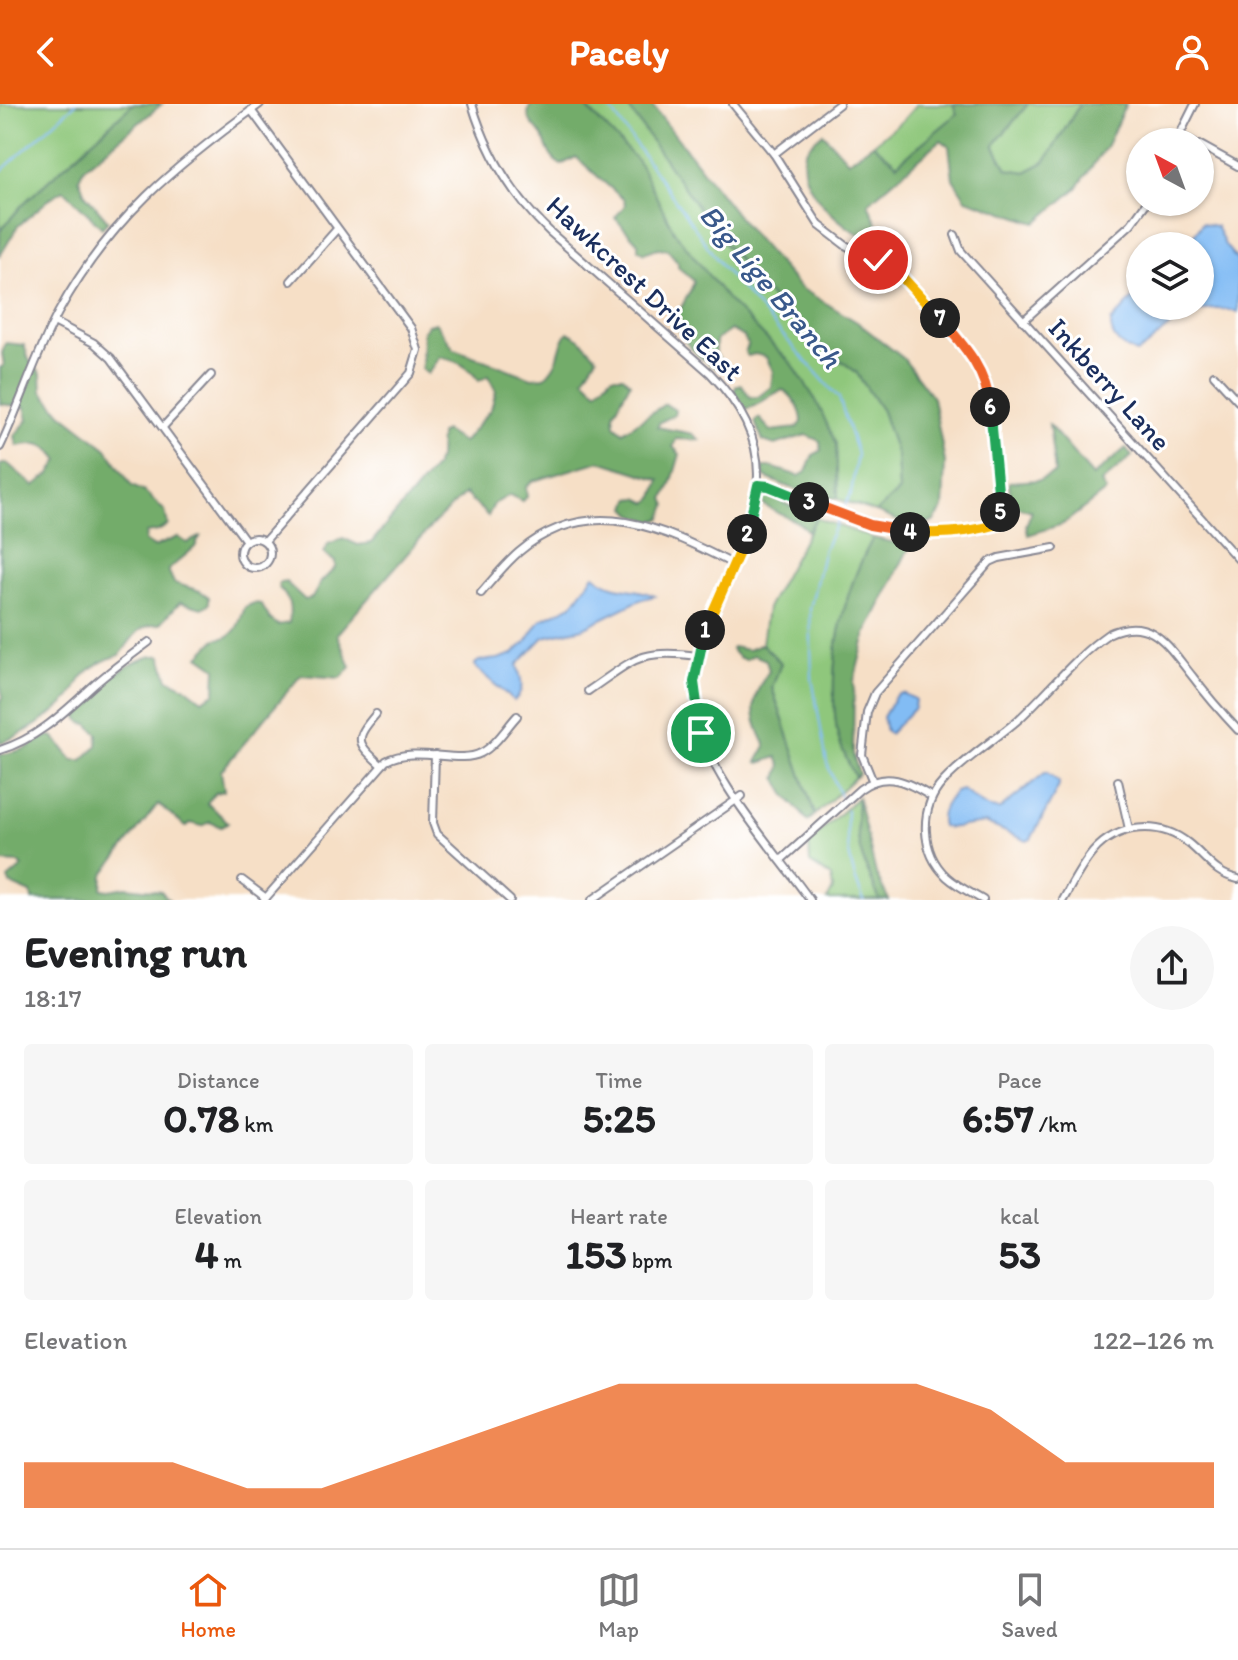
<!DOCTYPE html>
<html lang="en">
<head>
<meta charset="utf-8">
<style>
	body { margin:0; font-family:Itim,sans-serif; background:#f6f6f6; color:#202124; height:100vh; display:flex; flex-direction:column; font-size:30px; white-space:nowrap }
	* { box-sizing:border-box; margin:0 }
	p { font-size:26px; color:#757577 }
	.icon { flex:none; width:44px; height:44px; fill:none; stroke:currentColor; stroke-width:2; stroke-linecap:round; stroke-linejoin:round }
	.map { position:relative; height:796px; overflow:hidden }
	.side { display:flex; flex-direction:column; background:#fff; flex:1 }
	.side>* { flex:none }
	.needle { width:52px; rotate:319deg }
	.tools { position:absolute; left:1126px; top:24px; display:grid; gap:16px }
	.tools a { display:grid; place-items:center; width:88px; height:88px; border-radius:50%; background:#fff; box-shadow:0 2px 6px #0004; font-size:40px }
	.pin { position:absolute; display:grid; place-items:center; width:68px; height:68px; color:#fff; margin:-34px; border:4px solid #fff; border-radius:50%; box-shadow:0 2px 8px #0007 }
	.km { position:absolute; width:40px; height:40px; margin:-20px; border-radius:50%; background:#222; color:#fff; font-size:22px; line-height:40px; text-align:center }
	.round { display:grid; place-items:center; flex:none; width:84px; height:84px; border-radius:42px; background:#f6f6f6 }
	.head { display:flex; align-items:center; justify-content:space-between; height:136px; padding:0 24px }
	h1 { font-size:44px; font-weight:800; line-height:60px }
	.metrics { display:grid; grid-template-columns:repeat(3,1fr); gap:12px; height:136px; padding:8px 24px }
	.metrics div { display:grid; align-content:center; border-radius:8px; background:#f6f6f6; text-align:center }
	.metrics b { font-size:40px; font-weight:800 }
	.metrics small { font-size:22px; font-weight:400 }
	.metrics p { font-size:22px }
	.chart { height:224px; padding:16px 24px }
	.chart p { display:flex; justify-content:space-between }
	.chart svg { width:100%; height:144px; margin-top:8px; fill:#ea580c; opacity:.7 }
	header { display:flex; justify-content:space-between; align-items:center; height:104px; padding:0 24px; background:#ea580c; color:#fff; font-size:36px; font-weight:800 }
	.dock { display:flex; justify-content:space-around; align-items:center; height:112px; border-top:2px solid #e0e0e0; background:#fff; font-size:22px; color:#757577 }
	.dock a { display:grid; justify-items:center; gap:4px }
	.dock .current { color:#ea580c }
	.map>svg:first-child { display:block }
</style>
</head>
<body>
<header><svg class="icon" aria-label="back" viewBox="0 0 24 24"><path d="M15 5l-7 7 7 7"/></svg>Pacely<svg class="icon" aria-label="person" viewBox="0 0 24 24"><circle cx="12" cy="8" r="4"/><path d="M4 21q1-7 8-7t8 7"/></svg></header>
<div class="map">
<svg width="1238" height="796" viewBox="0 0 1238 796">
	<rect width="100%" height="100%" fill="#fff"/>
	<filter id="ink" filterUnits="userSpaceOnUse"><feTurbulence type="fractalNoise" baseFrequency=".0125" numOctaves="2"/><feDisplacementMap in="SourceGraphic" scale="16" xChannelSelector="R" yChannelSelector="G"/><feConvolveMatrix kernelMatrix="1 2 1 2 8 2 1 2 1" color-interpolation-filters="sRGB"/></filter>
	<filter id="wash" filterUnits="userSpaceOnUse"><feTurbulence type="fractalNoise" baseFrequency=".006" numOctaves="4" result="noise"/><feDisplacementMap in="SourceGraphic" scale="32" xChannelSelector="R" yChannelSelector="G"/><feGaussianBlur stdDeviation="1.8" result="paint"/><feColorMatrix in="noise" values="0 0 0 0 0 0 0 0 0 0 0 0 0 0 0 0 0 1.4 0 .05"/><feComposite in="paint" operator="in"/></filter>
	<g filter="url(#wash)">
		<rect width="100%" height="100%" fill="#f6dfc6"/>
		<g fill="#8fc77b" stroke="#557b6c" stroke-width="2">
			<path d="M 0,0 L 133,0 L 23,100 L 0,127 Z"/>
			<path d="M 583,0 L 626,0 L 717,131 L 774,197 L 822,242 L 856,268 L 882,307 L 897,352 L 899,387 L 876,408 L 838,395 L 836,340 L 674,127 L 637,57 Z"/>
			<path d="M 917,0 L 953,0 L 957,10 L 897,60 L 873,40 L 903,16 Z"/>
			<path d="M 1028,0 L 1080,0 L 1045,58 L 1026,68 L 1007,65 L 994,41 Z"/>
			<path d="M 816,414 L 873,434 C 841,492 827,561 837,627 C 839,642 849,659 855,673 L 815,711 L 772,583 L 781,559 L 762,540 L 767,504 Z"/>
			<path d="M 858,693 C 854,741 861,753 880,796 L 827,796 L 833,785 L 831,773 L 810,759 L 809,738 Z"/>
		</g>
		<g fill="#73ac6b" stroke="#476e64" stroke-width="2">
			<path d="M 133,0 L 162,0 L 84,64 L 79,74 L 85,90 L 108,117 L 102,124 L 64,86 L 52,93 L 18,122 L 0,152 L 0,127 L 23,100 Z"/>
			<path d="M 531,0 L 583,0 L 638,57 L 674,127 L 728,196 L 792,260 L 817,298 L 836,340 L 838,395 L 791,384 L 764,373 L 763,363 L 771,363 L 799,372 L 806,368 L 813,351 L 821,347 L 820,337 L 806,331 L 775,341 L 763,337 L 755,318 L 759,314 L 771,327 L 797,324 L 802,318 C 802,307 793,291 783,286 C 769,290 760,302 746,305 L 734,288 L 736,282 L 741,280 L 750,293 L 758,293 L 771,283 L 773,267 L 766,253 L 755,250 L 748,252 L 745,248 L 748,242 L 744,233 L 731,226 L 716,236 L 716,250 L 726,263 L 721,267 C 704,259 671,232 678,211 C 682,199 691,189 694,177 L 678,163 L 678,158 L 667,145 L 658,144 L 644,149 L 638,145 L 638,139 L 615,114 L 625,101 L 624,96 L 576,53 L 561,61 C 549,54 549,46 543,34 C 536,20 522,17 531,0 Z"/>
			<path d="M 626,0 L 651,0 L 748,125 L 799,183 L 857,218 L 903,254 L 933,294 L 945,358 L 943,405 L 933,418 L 912,423 L 876,408 L 899,387 L 897,352 L 882,307 L 856,268 L 822,242 L 774,197 L 717,131 Z"/>
			<path d="M 953,0 L 1028,0 L 994,41 L 1007,65 L 1026,68 L 1045,58 L 1080,0 L 1126,0 L 1107,41 L 1077,84 L 1036,119 L 966,95 L 953,75 L 949,42 L 941,36 L 868,99 L 884,135 L 876,141 C 848,126 798,90 804,53 C 805,42 816,36 823,29 L 848,57 L 873,40 L 897,60 L 957,10 Z"/>
			<path d="M 436,219 L 454,245 L 532,274 L 545,273 C 564,254 555,246 568,228 L 580,235 L 597,253 L 584,274 L 597,287 L 612,272 L 623,272 L 630,279 L 614,309 L 615,321 L 623,328 L 665,300 L 675,306 L 674,311 L 660,318 L 657,323 L 693,330 L 699,336 L 676,335 L 673,343 L 680,350 L 671,381 L 664,395 L 667,401 L 662,414 L 653,418 L 633,410 L 627,404 L 630,395 L 638,394 L 648,399 L 654,393 L 660,376 L 600,357 L 533,377 L 526,383 L 527,393 L 522,397 L 510,391 L 494,400 L 488,412 L 465,390 L 434,419 L 337,530 L 351,563 L 341,574 L 301,571 L 221,667 L 224,687 L 215,689 L 207,699 L 228,718 L 221,723 L 210,718 L 202,722 L 191,719 L 186,723 L 158,700 L 103,771 L 102,785 L 109,786 L 126,783 L 161,787 L 169,796 L 32,796 L 31,789 L 10,780 L 8,775 L 22,763 L 18,759 L 0,758 L 0,651 L 25,645 L 47,632 L 53,632 L 73,656 L 82,656 L 97,642 L 98,630 L 88,620 L 82,619 L 77,612 C 87,589 135,549 161,552 L 168,575 L 185,583 L 202,596 L 215,589 L 216,564 L 199,552 L 216,535 C 236,535 239,520 245,503 L 254,499 L 261,500 L 270,515 L 278,521 L 289,519 C 291,503 290,495 279,484 L 279,479 L 286,478 L 305,496 L 312,494 L 321,478 L 335,464 L 335,458 L 324,449 L 328,440 L 343,434 L 358,441 L 371,439 L 434,364 L 439,354 L 440,330 L 445,327 L 463,339 L 491,305 L 496,287 L 488,272 L 479,277 C 468,262 458,257 440,253 L 428,270 L 422,265 L 423,228 L 428,221 Z"/>
			<path d="M 6,239 L 24,241 L 29,256 L 41,270 L 42,287 L 61,309 L 107,345 L 132,382 L 145,388 L 165,407 L 168,421 L 158,427 L 146,429 L 145,437 L 154,443 L 178,433 L 187,439 L 200,433 L 195,443 L 168,466 L 174,479 L 200,487 L 209,493 L 209,500 L 202,504 L 180,498 L 160,520 C 137,521 133,534 120,551 C 105,555 92,562 82,573 C 77,580 75,588 69,595 C 48,615 27,629 0,639 L 0,598 L 3,593 L 0,580 L 0,361 L 7,359 L 34,382 L 50,370 L 59,356 C 46,338 37,338 17,342 L 15,331 L 28,316 L 25,303 L 0,300 L 0,264 L 4,261 L 2,249 Z"/>
			<path d="M 1049,321 L 1093,372 L 1126,344 L 1132,352 L 1101,379 L 1106,387 L 1063,420 L 1028,431 L 1026,421 L 1032,407 L 1011,401 L 1009,378 L 1040,376 L 1055,369 Z"/>
			<path d="M 767,391 L 816,414 L 808,428 C 799,414 775,411 762,399 L 762,392 Z"/>
			<path d="M 873,434 L 910,442 L 866,530 L 854,577 L 853,650 L 859,670 L 855,673 C 849,659 839,642 837,627 C 827,561 841,492 873,434 Z"/>
			<path d="M 762,540 L 781,559 L 772,584 L 815,711 L 808,717 L 785,690 L 777,675 L 781,662 L 777,653 L 760,659 L 757,658 L 766,642 C 750,612 749,595 769,567 L 766,556 L 754,551 L 745,556 L 738,553 L 731,545 L 733,543 L 748,546 Z"/>
			<path d="M 858,693 L 876,770 L 889,796 L 880,796 C 861,753 854,741 858,693 Z"/>
		</g>
		<g fill="#82bcf4" stroke="#4e76a9" stroke-width="2">
			<path d="M 1202,119 L 1216,122 L 1225,141 L 1238,157 L 1238,209 C 1213,199 1187,209 1166,225 C 1156,233 1148,243 1136,249 C 1122,243 1110,235 1111,218 L 1140,187 L 1140,202 L 1200,202 L 1200,142 L 1186,142 Z"/>
			<path d="M 594,471 C 617,490 630,481 655,492 L 642,495 L 583,524 L 544,533 L 517,561 C 521,575 526,585 514,597 L 476,564 L 475,560 L 479,557 L 498,555 L 513,550 L 526,538 L 541,516 L 572,501 Z"/>
			<path d="M 902,589 L 915,595 L 914,604 L 889,630 L 886,628 L 883,613 L 896,591 Z"/>
			<path d="M 1046,668 L 1059,678 L 1059,682 L 1031,735 L 1027,737 L 985,719 L 948,724 L 942,722 C 938,709 946,697 955,688 L 962,686 C 974,693 985,707 1000,705 Z"/>
		</g>
		<g fill="none" stroke-linecap="round" stroke-linejoin="round">
			<g stroke="#82bcf4" stroke-width="2">
				<path d="M 607,0 L 723,164 L 839,294 L 857,350 L 851,390 L 843,405"/>
				<path d="M 0,68 L 75,0"/>
				<path d="M 838,416 L 824,445 L 810,505 L 812,574 L 827,659 L 841,694"/>
				<path d="M 847,706 C 845,738 850,767 864,796"/>
			</g>
		</g>
	</g>
	<g filter="url(#ink)">
		<g fill="none" stroke-linecap="round" stroke-linejoin="round">
			<g stroke="#888792" stroke-width="10">
				<g id="minor">
					<path d="M 472,0 C 487,50 512,92 550,128 L 710,269 C 834,396 676,479 696,610 C 706,671 774,745 810,796"/>
					<path d="M 733,0 L 774,50 L 819,121 L 845,141 L 894,166 L 976,257 L 989,291 L 1002,419 C 919,446 844,413 769,382 L 758,381"/>
					<path d="M 251,6 L 411,224 L 418,246 L 411,269 L 265,437"/>
					<path d="M 1179,31 L 1193,38"/>
					<path d="M 1176,38 L 1195,0"/>
					<path d="M 1200,41 L 1238,62"/>
					<path d="M 774,50 L 839,0"/>
					<path d="M 955,131 L 961,147 L 1238,455"/>
					<path d="M 291,177 L 337,125"/>
					<path d="M 1023,217 L 1131,120 L 1147,98"/>
					<path d="M 54,218 L 94,239 L 111,254 L 246,437"/>
					<path d="M 1214,271 L 1238,297"/>
					<path d="M 163,323 L 211,271"/>
					<path d="M 0,343 C 21,299 35,252 58,209 C 109,115 176,61 260,0"/>
					<circle cx="255" cy="449" r="15"/>
					<path d="M 481,489 C 493,475 505,460 519,448 C 589,388 662,424 733,460"/>
					<path d="M 588,587 C 634,556 639,544 697,552"/>
					<path d="M 376,610 C 354,636 356,638 381,661"/>
					<path d="M 0,646 C 39,634 64,608 94,581 C 111,566 130,552 149,538"/>
					<path d="M 435,651 L 433,719 L 437,730 L 510,796"/>
					<path d="M 1118,677 L 1129,725"/>
					<path d="M 873,678 L 862,651 L 867,608 L 875,589 L 990,458 L 999,454 L 1054,444"/>
					<path d="M 781,756 L 860,685 C 886,666 908,678 932,693"/>
					<path d="M 242,776 L 266,794"/>
					<path d="M 264,796 L 386,657 C 416,641 458,661 481,649 C 495,642 506,624 517,612"/>
					<path d="M 592,796 L 742,692"/>
					<path d="M 983,796 C 971,789 957,782 947,773 C 920,748 919,704 943,678 C 964,655 995,636 1019,615 C 1048,588 1075,553 1108,530 C 1152,509 1169,544 1193,573 C 1207,592 1222,609 1238,626"/>
					<path d="M 1063,796 C 1072,780 1081,762 1093,748 C 1117,720 1159,716 1188,739 C 1206,753 1214,770 1238,775"/>
				</g>
			</g>
			<use href="#minor" stroke="#fff" stroke-width="6"/>
		</g>
	</g>
	<g fill="none" stroke-linecap="round" stroke-linejoin="round" filter="url(#ink)">
		<g stroke="#fff" stroke-width="16">
			<path id="split-1" d="M 701,629 L 694,578 L 705,526"/>
		</g>
		<g stroke="#fff" stroke-width="16">
			<path id="split-2" d="M 705,526 L 747,430"/>
		</g>
		<g stroke="#fff" stroke-width="16">
			<path id="split-3" d="M 747,430 L 758,381 L 769,382 L 809,398"/>
		</g>
		<g stroke="#fff" stroke-width="16">
			<path id="split-4" d="M 809,398 L 870,421 L 910,428"/>
		</g>
		<g stroke="#fff" stroke-width="16">
			<path id="split-5" d="M 910,428 C 941,431 972,428 1002,419 L 1000,408"/>
		</g>
		<g stroke="#fff" stroke-width="16">
			<path id="split-6" d="M 990,303 L 1000,408"/>
		</g>
		<g stroke="#fff" stroke-width="16">
			<path id="split-7" d="M 940,214 C 964,242 986,265 990,303"/>
		</g>
		<g stroke="#fff" stroke-width="16">
			<path id="split-8" d="M 878,156 L 903,174 L 940,214"/>
		</g>
		<use href="#split-1" stroke="#22a559" stroke-width="10"/>
		<use href="#split-2" stroke="#f5b400" stroke-width="10"/>
		<use href="#split-3" stroke="#22a559" stroke-width="10"/>
		<use href="#split-4" stroke="#f0652b" stroke-width="10"/>
		<use href="#split-5" stroke="#f5b400" stroke-width="10"/>
		<use href="#split-6" stroke="#22a559" stroke-width="10"/>
		<use href="#split-7" stroke="#f0652b" stroke-width="10"/>
		<use href="#split-8" stroke="#f5b400" stroke-width="10"/>
	</g>
	<g text-anchor="middle" dominant-baseline="central" stroke-width="6" stroke-linejoin="round" paint-order="stroke">
		<g font-size="28" fill="#1b2f5e" stroke="#fff">
			<text transform="translate(645 184) rotate(43)">Hawkcrest Drive East</text>
			<text transform="translate(1110 280) rotate(48)">Inkberry Lane</text>
		</g>
		<g font-size="30" font-style="italic" fill="#3a598b" stroke="#fff">
			<text transform="translate(771 182) rotate(50)">Big Lige Branch</text>
		</g>
	</g>
</svg>
<div class="tools">
<a><svg class="needle" viewBox="-14 -14 28 28"><path d="M0-13l5 13h-10z" fill="#e53935"/><path d="M0 13l5-13h-10z" fill="#757577"/></svg></a>
<a><svg class="icon" aria-label="layers" viewBox="0 0 24 24"><path d="M12 4l9 5-9 5-9-5zM3 14l9 5 9-5"/></svg></a>
</div>
<div class="pin" style="left:701px;top:629px;background:#1e9e55"><svg class="icon" aria-label="arrive" viewBox="0 0 24 24"><path d="M6 21V4h12l-3 4 3 4H6"/></svg></div>
<div class="pin" style="left:878px;top:156px;background:#d93025"><svg class="icon" aria-label="check" viewBox="0 0 24 24"><path d="M5 12l5 5 9-10"/></svg></div>
<b class="km" style="left:705px;top:526px">1</b>
<b class="km" style="left:747px;top:430px">2</b>
<b class="km" style="left:809px;top:398px">3</b>
<b class="km" style="left:910px;top:428px">4</b>
<b class="km" style="left:1000px;top:408px">5</b>
<b class="km" style="left:990px;top:303px">6</b>
<b class="km" style="left:940px;top:214px">7</b>
</div>
<section class="side">
<div class="head"><div><h1>Evening run</h1><p>18:17</p></div><a class="round"><svg class="icon" aria-label="share" viewBox="0 0 24 24"><path d="M12 15V3M7 8l5-5 5 5M5 13v7h14v-7"/></svg></a></div>
<div class="metrics">
<div><p>Distance</p><b>0.78<small> km</small></b></div>
<div><p>Time</p><b>5:25</b></div>
<div><p>Pace</p><b>6:57<small> /km</small></b></div>
</div>
<div class="metrics">
<div><p>Elevation</p><b>4<small> m</small></b></div>
<div><p>Heart rate</p><b>153<small> bpm</small></b></div>
<div><p>kcal</p><b>53</b></div>
</div>
<div class="chart"><p><span>Elevation</span>122–126 m</p>
<svg viewBox="0 0 160 44" preserveAspectRatio="none"><path d="M0 44V30L10 30L20 30L30 38L40 38L50 30L60 22L70 14L80 6L90 6L100 6L110 6L120 6L130 14L140 30L150 30L160 30V44z"/></svg>
</div>
</section>
<nav class="dock">
<a class="current"><svg class="icon" aria-label="home" viewBox="0 0 24 24"><path d="M3 11l9-7 9 7M6 9v11h12V9"/></svg>Home</a>
<a><svg class="icon" aria-label="map" viewBox="0 0 24 24"><path d="M3 6l6-2 6 2 6-2v14l-6 2-6-2-6 2zM9 4v14M15 6v14"/></svg>Map</a>
<a><svg class="icon" aria-label="saved" viewBox="0 0 24 24"><path d="M7 4h10v16l-5-4-5 4z"/></svg>Saved</a>
</nav>
</body>
</html>
